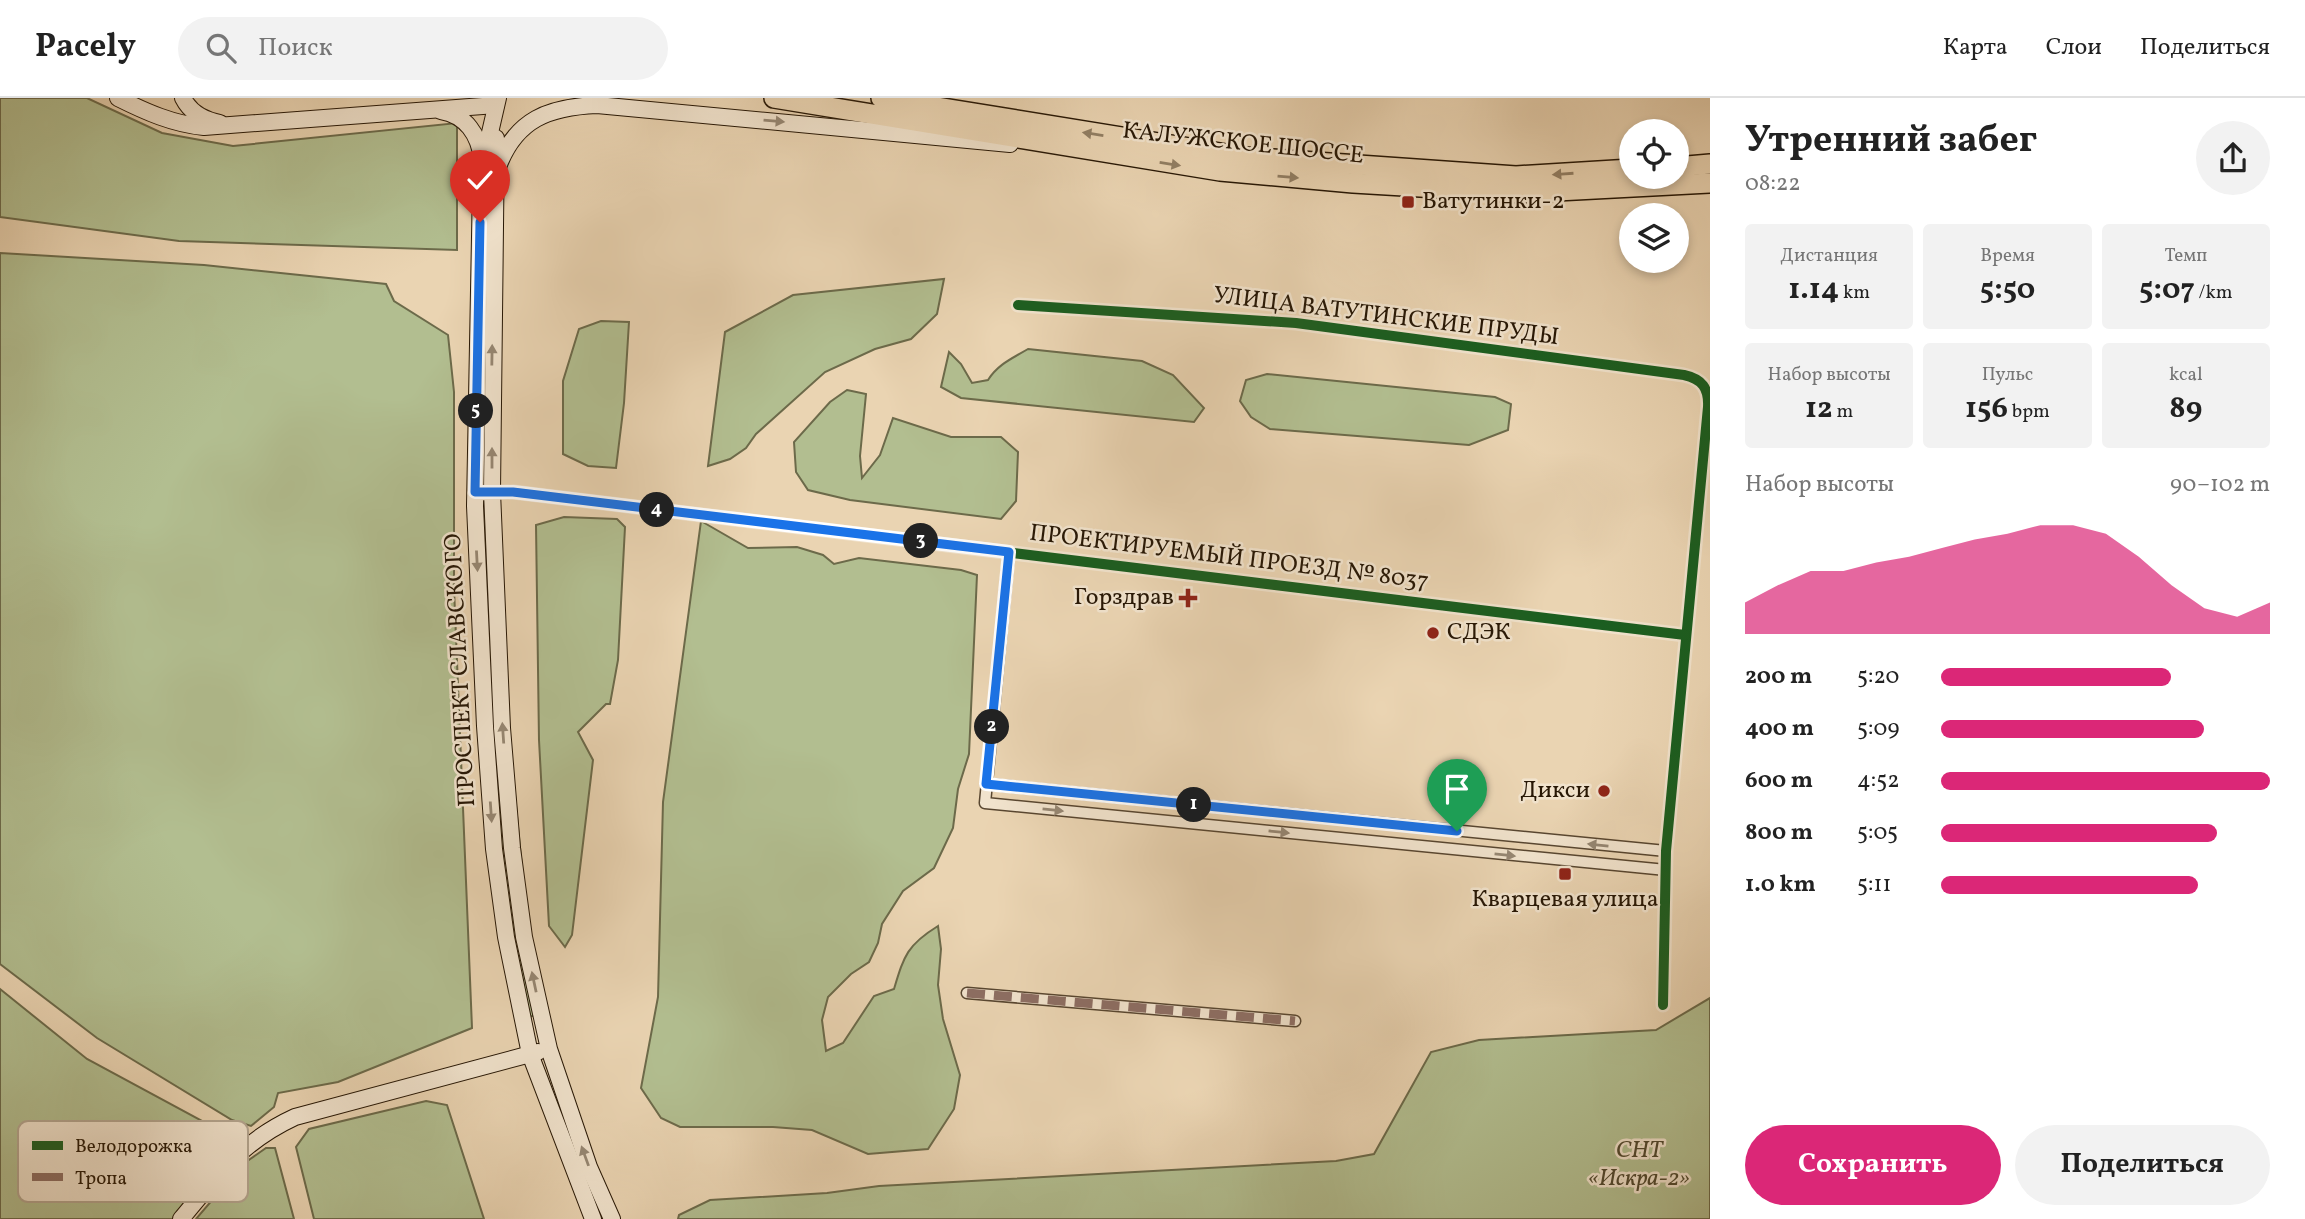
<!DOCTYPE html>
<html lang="ru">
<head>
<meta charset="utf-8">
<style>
	body { margin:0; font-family:Vollkorn,serif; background:#f2f2f2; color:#222; height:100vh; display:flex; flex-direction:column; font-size:26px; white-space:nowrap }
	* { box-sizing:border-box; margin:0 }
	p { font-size:23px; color:#767676 }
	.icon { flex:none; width:38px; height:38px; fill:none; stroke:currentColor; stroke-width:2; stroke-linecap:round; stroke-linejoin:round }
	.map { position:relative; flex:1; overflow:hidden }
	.drawer { display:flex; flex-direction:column; background:#fff; width:595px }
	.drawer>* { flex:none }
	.buttons { position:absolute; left:1619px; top:21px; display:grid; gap:14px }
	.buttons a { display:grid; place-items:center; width:70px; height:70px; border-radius:50%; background:#fff; box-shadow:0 4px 10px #0003; font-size:35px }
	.pin { position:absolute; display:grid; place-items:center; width:60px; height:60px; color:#fff; margin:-72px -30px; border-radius:50% 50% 50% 0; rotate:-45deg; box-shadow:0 0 7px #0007 }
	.pin .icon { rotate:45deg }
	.km { position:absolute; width:35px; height:35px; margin:-18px; border-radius:50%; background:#222; color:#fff; font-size:19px; line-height:35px; text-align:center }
	.round { display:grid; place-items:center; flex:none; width:74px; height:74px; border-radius:37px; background:#f2f2f2 }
	.head { display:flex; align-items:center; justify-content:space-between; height:119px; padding:0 35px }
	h1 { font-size:38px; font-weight:700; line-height:52px }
	.metrics { display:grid; grid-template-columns:repeat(3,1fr); gap:10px; height:119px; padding:7px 35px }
	.metrics div { display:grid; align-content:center; border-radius:7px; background:#f2f2f2; text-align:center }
	.metrics b { font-size:30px; font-weight:700 }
	.metrics small { font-size:19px; font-weight:400 }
	.metrics p { font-size:19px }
	.chart { height:196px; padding:14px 35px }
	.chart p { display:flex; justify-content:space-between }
	.chart svg { width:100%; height:126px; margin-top:7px; fill:#db2777; opacity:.7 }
	.button { display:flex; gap:14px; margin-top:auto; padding:14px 35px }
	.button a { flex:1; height:80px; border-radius:42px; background:#db2777; color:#fff; font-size:28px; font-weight:700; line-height:80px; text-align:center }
	.button a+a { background:#f2f2f2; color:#222 }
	ul { padding:0 35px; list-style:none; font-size:23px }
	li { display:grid; grid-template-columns:112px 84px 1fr; align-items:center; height:52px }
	li i { height:18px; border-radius:9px; background:#db2777 }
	header { display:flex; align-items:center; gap:42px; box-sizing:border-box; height:98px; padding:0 35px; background:#fff; border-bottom:2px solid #e0e0e0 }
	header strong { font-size:33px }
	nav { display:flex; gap:38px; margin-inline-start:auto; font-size:24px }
	.search { width:490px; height:63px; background:#f2f2f2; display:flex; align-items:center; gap:18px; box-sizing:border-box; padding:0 24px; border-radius:38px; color:#767676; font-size:26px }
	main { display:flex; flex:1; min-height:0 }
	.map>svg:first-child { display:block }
</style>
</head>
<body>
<header>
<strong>Pacely</strong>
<div class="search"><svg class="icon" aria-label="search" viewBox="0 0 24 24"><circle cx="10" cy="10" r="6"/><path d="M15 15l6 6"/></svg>Поиск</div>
<nav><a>Карта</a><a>Слои</a><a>Поделиться</a></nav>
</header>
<main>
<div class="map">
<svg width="1710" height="1121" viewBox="0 0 1710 1121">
	<rect width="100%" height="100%" fill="#ead4b2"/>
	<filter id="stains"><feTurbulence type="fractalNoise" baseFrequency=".00286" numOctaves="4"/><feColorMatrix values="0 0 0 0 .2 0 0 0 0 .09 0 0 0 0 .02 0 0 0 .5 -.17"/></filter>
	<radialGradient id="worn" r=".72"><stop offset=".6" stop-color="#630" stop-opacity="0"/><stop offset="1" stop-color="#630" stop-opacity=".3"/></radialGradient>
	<g fill="#b2be90" stroke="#6c6a4a" stroke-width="2">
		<path d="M 0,0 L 87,0 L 162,35 L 233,48 L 457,25 L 457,152 L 179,143 L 0,119 Z"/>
		<path d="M 0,155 L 204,167 L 386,186 L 394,203 L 448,237 L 454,294 L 454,490 L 472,930 L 338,984 L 278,995 L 274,1009 L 251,1028 L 232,1022 L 97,940 L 0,866 Z"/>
		<path d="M 944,181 L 937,216 L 911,241 L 875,251 L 825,274 L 756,336 L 746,350 L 730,361 L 708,368 L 725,234 L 793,197 Z"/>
		<path d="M 601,223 L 629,224 L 624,305 L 616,370 L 588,368 L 563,356 L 563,283 L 579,231 Z"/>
		<path d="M 1028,251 L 1142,263 L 1173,277 L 1204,310 L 1194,324 L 961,300 L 941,289 L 949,254 L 961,266 L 972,285 L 988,282 C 998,266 1013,260 1028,251 Z"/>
		<path d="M 1267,276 L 1495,299 L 1511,306 L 1508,332 L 1469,347 L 1270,331 L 1251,319 L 1240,303 L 1246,282 Z"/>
		<path d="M 847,292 L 866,296 L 860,358 L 862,380 L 880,357 L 893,320 L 951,339 L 1001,339 L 1018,354 L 1016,403 L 1001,421 L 850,402 L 808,392 L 796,374 L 794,344 L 830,304 Z"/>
		<path d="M 481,414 L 488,414 L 536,917 L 529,919 C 518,863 506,807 501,750 C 489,638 486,526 481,414 Z"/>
		<path d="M 564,419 L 617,421 L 625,429 L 618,562 L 610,606 L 606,606 L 578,634 L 593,662 L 572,837 L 565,849 L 549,828 L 539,642 L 536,427 Z"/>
		<path d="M 701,423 L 748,450 L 797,449 L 823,457 L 834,466 L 859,460 L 961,472 L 977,477 L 969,656 L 958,691 L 953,730 L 934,770 L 903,793 L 882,826 L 878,845 L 869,864 L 851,876 L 828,899 L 822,922 L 826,953 L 843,945 L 874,898 L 894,891 C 904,858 907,847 938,828 L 941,851 L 938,887 L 943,921 L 960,977 L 954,1011 L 928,1051 L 868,1056 L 812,1032 L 773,1029 L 680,1029 L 661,1020 L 641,990 L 658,899 L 663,704 Z"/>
		<path d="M 0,891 L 87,961 L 206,1025 L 227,1043 L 227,1059 L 173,1121 L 0,1121 Z"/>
		<path d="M 1710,900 L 1710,1121 L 678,1121 L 679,1117 L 710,1102 L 827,1095 L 879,1088 L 1336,1063 L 1374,1056 L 1431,954 L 1479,942 L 1656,932 Z"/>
		<path d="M 426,1003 L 447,1007 L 484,1121 L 314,1121 L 296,1049 L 309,1031 Z"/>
		<path d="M 266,1050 L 275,1050 L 294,1121 L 196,1121 L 243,1066 Z"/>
	</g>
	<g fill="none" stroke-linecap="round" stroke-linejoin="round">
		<g stroke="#584630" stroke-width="13">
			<g id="street">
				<path d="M 1018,207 L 1296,225 L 1684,277 C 1702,281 1709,290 1708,309 L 1666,753 L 1663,907"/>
				<path d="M 485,394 L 513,394 L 1685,537"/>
				<path d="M 1009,454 L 985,705 L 1666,772"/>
				<path d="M 986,686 L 1666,753"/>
				<path d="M 967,895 L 1295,923"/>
			</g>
		</g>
		<g stroke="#271705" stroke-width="18">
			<g id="secondary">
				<path d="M 118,0 C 146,14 173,26 204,29 L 496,7"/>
				<path d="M 183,0 C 190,14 204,22 220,25"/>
				<path d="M 498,0 L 483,65 L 481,85 L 475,408 L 485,628 L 494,751 L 506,839 L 530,956 L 593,1121"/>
				<path d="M 441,13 C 466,17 479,37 482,61"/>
				<path d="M 496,40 L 492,394 L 502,630 L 512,750 L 524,839 L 549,951 L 589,1069 L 612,1121"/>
				<path d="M 498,69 C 516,21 549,9 597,7 L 1010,46"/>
				<path d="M 181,1121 C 218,1077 241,1044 295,1019 L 538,954"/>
			</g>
		</g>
		<g stroke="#271705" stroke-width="22">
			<g id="highway">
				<path d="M 774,0 L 1220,73 L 1353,85 L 1521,95 L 1710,85"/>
				<path d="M 881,0 L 1245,59 L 1516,78 L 1631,71"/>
				<path d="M 1676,69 L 1710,66"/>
			</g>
		</g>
		<use href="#street" stroke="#f1e3cd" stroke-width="10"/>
		<use href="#secondary" stroke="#f1e3cd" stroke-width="16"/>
		<use href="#highway" stroke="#ead4b2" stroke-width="19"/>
		<path stroke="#8d6e63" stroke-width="9" stroke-dasharray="18 9" stroke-linecap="butt" d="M 967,895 L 1295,923"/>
		<g stroke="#f1e3cd" stroke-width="15">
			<g id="cycleway">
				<path d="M 1018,207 L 1296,225 L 1684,277 C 1702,281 1709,290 1708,309 L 1666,753 L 1663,907"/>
				<path d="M 475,395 L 513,394 L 1685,537"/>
			</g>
		</g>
		<use href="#cycleway" stroke="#1b5e20" stroke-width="10"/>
	</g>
	<defs><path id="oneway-solid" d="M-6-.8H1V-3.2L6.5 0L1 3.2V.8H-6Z" transform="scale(1.75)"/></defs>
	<g fill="#968773">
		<use href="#oneway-solid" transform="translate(774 23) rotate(5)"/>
		<use href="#oneway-solid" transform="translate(492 257) rotate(-89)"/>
		<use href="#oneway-solid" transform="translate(492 360) rotate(-90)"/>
		<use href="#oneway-solid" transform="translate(477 463) rotate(87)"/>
		<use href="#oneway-solid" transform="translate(503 635) rotate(-94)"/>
		<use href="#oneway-solid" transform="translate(1053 712) rotate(6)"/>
		<use href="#oneway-solid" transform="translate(491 714) rotate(86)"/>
		<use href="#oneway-solid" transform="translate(1279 734) rotate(6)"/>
		<use href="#oneway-solid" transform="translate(1598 747) rotate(-174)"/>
		<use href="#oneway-solid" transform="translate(1505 757) rotate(6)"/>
		<use href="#oneway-solid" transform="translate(534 884) rotate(-102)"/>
		<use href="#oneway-solid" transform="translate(585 1058) rotate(-110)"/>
	</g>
	<g fill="#927f64">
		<use href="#oneway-solid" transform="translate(1093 36) rotate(-171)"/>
		<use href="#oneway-solid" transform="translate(1170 66) rotate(9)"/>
		<use href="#oneway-solid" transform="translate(1563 76) rotate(176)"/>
		<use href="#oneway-solid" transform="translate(1288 79) rotate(5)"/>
	</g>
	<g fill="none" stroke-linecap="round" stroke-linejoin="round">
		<g stroke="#fff" stroke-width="14">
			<path id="route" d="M 480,124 L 475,394 L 513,394 L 1009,454 L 986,686 L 1457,733"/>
		</g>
		<use href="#route" stroke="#1a73e8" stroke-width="9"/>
	</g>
	<g fill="#8f2418" stroke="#f1e3cd" stroke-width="2.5">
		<rect x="1401" y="97" width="14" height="14" rx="3.5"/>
		<path d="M1184.5 489.5h7v7h7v7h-7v7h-7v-7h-7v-7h7z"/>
		<circle cx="1433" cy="535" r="7"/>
		<circle cx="1604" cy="693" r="7"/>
		<rect x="1558" y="769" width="14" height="14" rx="3.5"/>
	</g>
	<g text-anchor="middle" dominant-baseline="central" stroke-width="5" stroke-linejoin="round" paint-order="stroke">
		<g font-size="24" fill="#271705" stroke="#f1e3cd">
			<text transform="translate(1243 46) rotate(6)">КАЛУЖСКОЕ ШОССЕ</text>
			<text transform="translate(1386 219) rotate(7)">УЛИЦА ВАТУТИНСКИЕ ПРУДЫ</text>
			<text transform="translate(1229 460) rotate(7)">ПРОЕКТИРУЕМЫЙ ПРОЕЗД № 8037</text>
			<text transform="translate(461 572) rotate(-93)">ПРОСПЕКТ СЛАВСКОГО</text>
		</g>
		<g font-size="24" fill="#271705" stroke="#f1e3cd" text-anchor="start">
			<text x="1422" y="104">Ватутинки-2</text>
			<text x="1174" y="500" text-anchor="end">Горздрав</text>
			<text x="1447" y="535">СДЭК</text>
			<text x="1590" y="693" text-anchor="end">Дикси</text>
			<text x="1565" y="802" text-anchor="middle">Кварцевая улица</text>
		</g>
		<g font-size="24" font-style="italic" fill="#51492f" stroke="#f1e3cd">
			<text x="1639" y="1053">СНТ<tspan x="1639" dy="28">«Искра-2»</tspan></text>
		</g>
	</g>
	<rect x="18" y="1023" width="230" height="81" rx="10" fill="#f1e3cd" stroke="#b4a691" stroke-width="2"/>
	<rect x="32" y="1043" width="31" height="9" fill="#1b5e20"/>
	<rect x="32" y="1075" width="31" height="8" fill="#8d6e63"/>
	<g font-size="19" fill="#271705">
		<text x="75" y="1054">Велодорожка</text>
		<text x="75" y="1086">Тропа</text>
	</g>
	<rect width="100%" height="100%" filter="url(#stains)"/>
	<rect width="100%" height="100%" fill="url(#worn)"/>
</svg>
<div class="buttons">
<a><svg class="icon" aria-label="locate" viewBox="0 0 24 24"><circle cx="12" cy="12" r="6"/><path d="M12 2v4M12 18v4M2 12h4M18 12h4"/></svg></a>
<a><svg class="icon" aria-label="layers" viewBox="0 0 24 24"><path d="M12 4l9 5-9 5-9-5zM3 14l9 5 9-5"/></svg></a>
</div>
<div class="pin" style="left:1457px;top:733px;background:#1e9e55"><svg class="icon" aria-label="arrive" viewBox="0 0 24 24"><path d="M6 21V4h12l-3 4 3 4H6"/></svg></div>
<div class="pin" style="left:480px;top:124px;background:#d93025"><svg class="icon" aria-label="check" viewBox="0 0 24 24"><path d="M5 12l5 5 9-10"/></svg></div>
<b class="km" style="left:1194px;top:707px">1</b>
<b class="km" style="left:992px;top:629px">2</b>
<b class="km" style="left:921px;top:443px">3</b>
<b class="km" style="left:657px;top:412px">4</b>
<b class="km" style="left:476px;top:313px">5</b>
</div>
<section class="drawer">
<div class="head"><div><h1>Утренний забег</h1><p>08:22</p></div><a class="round"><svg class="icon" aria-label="share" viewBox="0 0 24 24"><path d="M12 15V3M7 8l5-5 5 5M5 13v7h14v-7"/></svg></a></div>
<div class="metrics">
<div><p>Дистанция</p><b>1.14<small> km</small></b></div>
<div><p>Время</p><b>5:50</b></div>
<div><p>Темп</p><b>5:07<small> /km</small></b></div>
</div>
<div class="metrics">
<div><p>Набор высоты</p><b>12<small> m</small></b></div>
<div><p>Пульс</p><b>156<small> bpm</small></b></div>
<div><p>kcal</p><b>89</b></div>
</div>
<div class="chart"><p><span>Набор высоты</span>90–102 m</p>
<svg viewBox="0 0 160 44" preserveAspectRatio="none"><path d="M0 44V33L10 27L20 22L30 22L40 19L50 17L60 14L70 11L80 9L90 6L100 6L110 9L120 17L130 27L140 35L150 38L160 33V44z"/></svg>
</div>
<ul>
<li><b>200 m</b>5:20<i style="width:70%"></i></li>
<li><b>400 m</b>5:09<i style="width:80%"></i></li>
<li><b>600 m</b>4:52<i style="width:100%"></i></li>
<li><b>800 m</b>5:05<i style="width:84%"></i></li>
<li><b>1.0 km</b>5:11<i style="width:78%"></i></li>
</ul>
<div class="button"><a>Сохранить</a><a>Поделиться</a></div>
</section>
</main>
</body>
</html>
